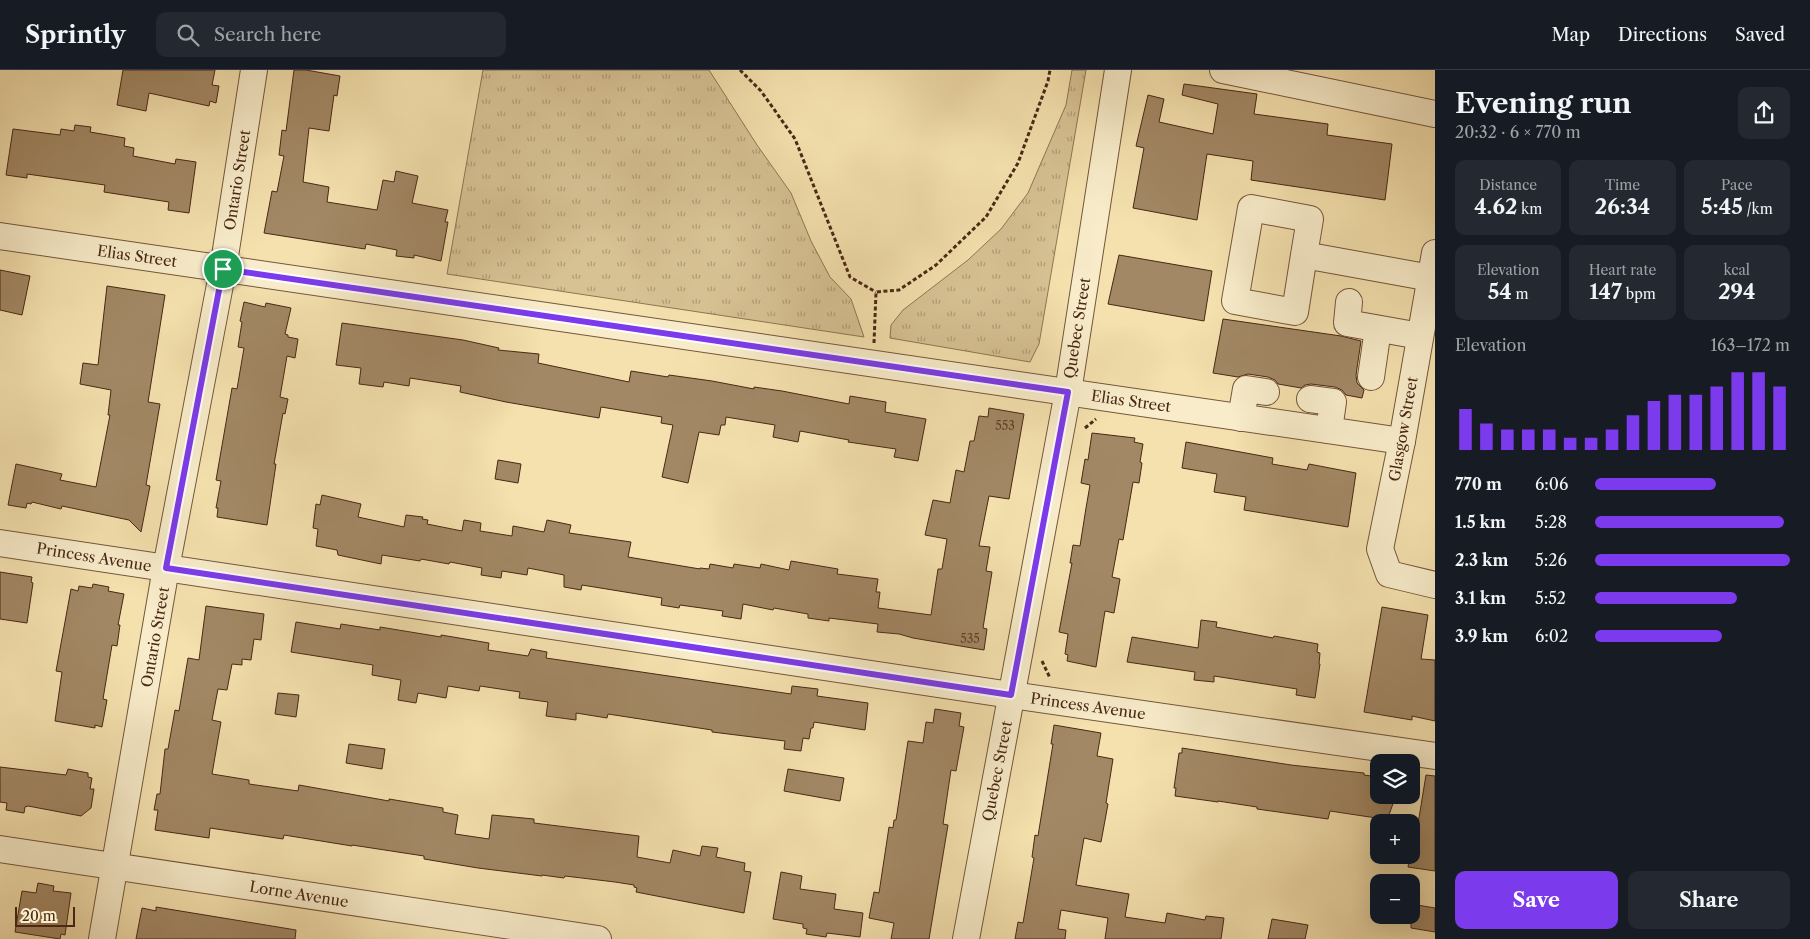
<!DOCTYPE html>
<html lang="en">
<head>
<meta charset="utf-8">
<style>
	body { margin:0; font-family:"Libre Caslon Text",serif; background:#242831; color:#f1f3f6; height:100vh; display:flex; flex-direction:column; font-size:19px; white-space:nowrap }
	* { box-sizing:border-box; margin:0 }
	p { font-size:16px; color:#9ea1a6 }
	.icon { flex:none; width:28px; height:28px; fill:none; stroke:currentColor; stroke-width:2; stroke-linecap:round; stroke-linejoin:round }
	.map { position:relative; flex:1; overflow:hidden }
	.drawer { display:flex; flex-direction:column; background:#171b24; width:375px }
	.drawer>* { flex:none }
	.controls { position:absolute; left:1370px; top:684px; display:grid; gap:10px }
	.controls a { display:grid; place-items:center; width:50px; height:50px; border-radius:10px; background:#171b24; box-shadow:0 5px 20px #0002; font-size:25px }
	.scale { position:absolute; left:15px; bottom:12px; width:60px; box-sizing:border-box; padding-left:5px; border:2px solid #492815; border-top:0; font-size:14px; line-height:18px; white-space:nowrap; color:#492815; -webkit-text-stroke:4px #f8ecca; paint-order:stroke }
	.pin { position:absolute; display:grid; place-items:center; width:42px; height:42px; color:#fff; margin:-21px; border:2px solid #fff; border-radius:50%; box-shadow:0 1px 5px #0007 }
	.round { display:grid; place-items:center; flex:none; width:52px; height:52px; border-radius:10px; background:#242831 }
	.summary { display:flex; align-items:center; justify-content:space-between; height:85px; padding:0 20px }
	h1 { font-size:28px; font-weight:700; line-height:38px }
	.stats { display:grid; grid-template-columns:repeat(3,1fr); gap:8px; height:85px; padding:5px 20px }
	.stats div { display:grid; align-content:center; border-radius:10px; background:#242831; text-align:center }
	.stats b { font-size:21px; font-weight:700 }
	.stats small { font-size:14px; font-weight:400 }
	.stats p { font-size:14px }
	.chart { height:140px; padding:10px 20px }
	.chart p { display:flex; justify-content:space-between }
	.chart svg { width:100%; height:90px; margin-top:5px; stroke:#7c3aed; stroke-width:6 }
	.primary-button { display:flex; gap:10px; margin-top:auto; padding:10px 20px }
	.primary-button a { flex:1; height:58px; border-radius:10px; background:#7c3aed; color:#fff; font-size:20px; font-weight:700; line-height:58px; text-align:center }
	.primary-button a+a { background:#242831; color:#f1f3f6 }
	ul { padding:0 20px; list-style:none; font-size:16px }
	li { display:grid; grid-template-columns:80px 60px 1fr; align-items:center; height:38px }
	li i { height:12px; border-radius:6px; background:#7c3aed }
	header { display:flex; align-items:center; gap:30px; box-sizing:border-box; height:70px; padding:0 25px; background:#171b24; border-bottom:1px solid #363941 }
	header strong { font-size:24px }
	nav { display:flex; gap:28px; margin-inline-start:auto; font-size:18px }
	.search { width:350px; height:45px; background:#242831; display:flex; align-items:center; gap:12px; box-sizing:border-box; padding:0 18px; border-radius:10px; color:#9ea1a6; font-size:19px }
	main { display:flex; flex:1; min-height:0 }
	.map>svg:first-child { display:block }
</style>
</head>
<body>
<header>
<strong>Sprintly</strong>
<div class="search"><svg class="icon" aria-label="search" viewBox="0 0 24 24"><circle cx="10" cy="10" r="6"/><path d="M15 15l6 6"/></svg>Search here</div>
<nav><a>Map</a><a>Directions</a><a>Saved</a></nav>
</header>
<main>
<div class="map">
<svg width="1435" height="869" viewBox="0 0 1435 869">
	<defs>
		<pattern id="park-tufts" width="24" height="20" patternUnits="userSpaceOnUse" patternTransform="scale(1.25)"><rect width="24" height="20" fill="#d7c294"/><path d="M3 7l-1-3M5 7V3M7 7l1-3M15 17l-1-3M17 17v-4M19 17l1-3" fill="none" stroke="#b09e78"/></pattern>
	</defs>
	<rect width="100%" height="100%" fill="#f4e1ae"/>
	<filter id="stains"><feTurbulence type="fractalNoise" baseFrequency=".004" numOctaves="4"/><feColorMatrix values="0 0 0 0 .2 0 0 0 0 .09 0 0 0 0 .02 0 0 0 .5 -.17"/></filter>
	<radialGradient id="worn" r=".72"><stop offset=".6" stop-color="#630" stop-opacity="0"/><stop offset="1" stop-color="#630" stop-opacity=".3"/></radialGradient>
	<g fill="url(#park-tufts)" stroke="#907554">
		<path d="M 483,0 L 709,0 L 757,75 L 791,123 L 811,171 L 830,207 L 851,229 L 864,267 L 447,204 Z"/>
		<path d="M 1072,0 L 1086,0 L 1039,274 L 1030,292 L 890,268 L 891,255 L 903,240 L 968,190 L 1001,159 L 1028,123 L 1066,35 Z"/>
	</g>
	<g fill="#a28865" stroke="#492815">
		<path d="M 123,0 L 215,0 L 212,15 L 219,16 L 216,33 L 210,31 L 209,36 L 149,23 L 146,41 L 117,35 Z"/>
		<path d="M 294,0 L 306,0 L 340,6 L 337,26 L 334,25 L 329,61 L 309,58 L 303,112 L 329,117 L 327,132 L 377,140 L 383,110 L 394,112 L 396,101 L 418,106 L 412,133 L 448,140 L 445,152 L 448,152 L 441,191 L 414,185 L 414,188 L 396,186 L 397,180 L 366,174 L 365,179 L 264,163 L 272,121 L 277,122 L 284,86 L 279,85 L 282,60 L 286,61 Z"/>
		<path d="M 1184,14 L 1257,24 L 1254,44 L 1328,54 L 1327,65 L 1392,74 L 1385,130 L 1251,110 L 1253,91 L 1207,84 L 1197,150 L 1133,138 L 1144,78 L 1136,76 L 1148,25 L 1164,29 L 1159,52 L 1213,64 L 1218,34 L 1182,25 Z"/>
		<path d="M 75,55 L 91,57 L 90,62 L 125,68 L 124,76 L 134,78 L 133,86 L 175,94 L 176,89 L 196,92 L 189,143 L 168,140 L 169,132 L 104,122 L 105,115 L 27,104 L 27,108 L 6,105 L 13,59 L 60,65 L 61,59 L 74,61 Z"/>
		<path d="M 1119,185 L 1212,201 L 1204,251 L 1108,234 Z"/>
		<path d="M 0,200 L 30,206 L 22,245 L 0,240 Z"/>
		<path d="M 107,216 L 165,225 L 148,332 L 160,334 L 146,415 L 150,416 L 141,462 L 129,450 L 62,436 L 61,439 L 32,432 L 31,434 L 27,433 L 26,438 L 8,435 L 16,394 L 62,404 L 60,410 L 96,417 L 110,345 L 108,345 L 111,320 L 80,314 L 83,293 L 98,295 Z"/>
		<path d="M 244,232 L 265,237 L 266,233 L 291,238 L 285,264 L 288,265 L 288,267 L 298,269 L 295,288 L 287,286 L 280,327 L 288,329 L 285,344 L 283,343 L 274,394 L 276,394 L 267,455 L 217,447 L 218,438 L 216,438 L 221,411 L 216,410 L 232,318 L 237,319 L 244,278 L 238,277 L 242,252 L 240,251 Z"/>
		<path d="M 1223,249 L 1341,266 L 1361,271 L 1356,305 L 1357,313 L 1364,320 L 1362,328 L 1346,325 L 1342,320 L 1335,317 L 1311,314 L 1305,315 L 1301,318 L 1278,314 L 1275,310 L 1268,307 L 1248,304 L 1238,307 L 1213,303 Z"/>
		<path d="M 342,253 L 463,270 L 499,278 L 498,280 L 539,284 L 538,293 L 629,312 L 631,301 L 668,307 L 669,305 L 712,311 L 754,319 L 754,317 L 782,321 L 849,334 L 850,326 L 886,332 L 885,342 L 926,349 L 918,391 L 894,387 L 896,379 L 848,372 L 849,370 L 800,361 L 798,372 L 773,367 L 775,355 L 726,347 L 725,355 L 721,355 L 719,365 L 699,362 L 688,413 L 662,407 L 673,355 L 661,353 L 662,347 L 601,337 L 599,348 L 506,332 L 460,322 L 461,316 L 410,308 L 409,316 L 384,312 L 383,317 L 359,314 L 361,298 L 336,295 Z"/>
		<path d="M 989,338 L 1024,344 L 1009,429 L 989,426 L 979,476 L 990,477 L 986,501 L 992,502 L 983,558 L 987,559 L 984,580 L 913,568 L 899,564 L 877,562 L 878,554 L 829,548 L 829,551 L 808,548 L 808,544 L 774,538 L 773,540 L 743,534 L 741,549 L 722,546 L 723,541 L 680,535 L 679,538 L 661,535 L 662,528 L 582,515 L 581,520 L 564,517 L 564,505 L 528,498 L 527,505 L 502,501 L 501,508 L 481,505 L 482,498 L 450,492 L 449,494 L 421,489 L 420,491 L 382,485 L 381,494 L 338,485 L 337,480 L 316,476 L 318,459 L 313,458 L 316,434 L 320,435 L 322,425 L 361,434 L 358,447 L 404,457 L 406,445 L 423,447 L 422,449 L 428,450 L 427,454 L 462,461 L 464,450 L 481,453 L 480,461 L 512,466 L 513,456 L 544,462 L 547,450 L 571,455 L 569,463 L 631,472 L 628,487 L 700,499 L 700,498 L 709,499 L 710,494 L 733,498 L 734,494 L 760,498 L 761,494 L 789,500 L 791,491 L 838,499 L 837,504 L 878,509 L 876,522 L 880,522 L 878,538 L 931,545 L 938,499 L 942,499 L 947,469 L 925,465 L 933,430 L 950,433 L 956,400 L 964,402 L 970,371 L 974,371 L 979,346 L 988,347 Z"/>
		<path d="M 1092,363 L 1135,368 L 1134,372 L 1143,374 L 1140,392 L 1142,393 L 1139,413 L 1133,412 L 1123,470 L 1119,469 L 1112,507 L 1120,509 L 1114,543 L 1105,541 L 1096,597 L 1067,591 L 1068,585 L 1065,584 L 1068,564 L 1059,562 L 1072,493 L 1070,493 L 1073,475 L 1080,476 L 1086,438 L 1090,415 L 1081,413 L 1085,389 L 1088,390 Z"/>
		<path d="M 1186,372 L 1273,388 L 1272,394 L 1307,400 L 1309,394 L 1356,403 L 1348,457 L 1244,440 L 1246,427 L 1214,422 L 1217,404 L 1182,398 Z"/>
		<path d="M 498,390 L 521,394 L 518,413 L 495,409 Z"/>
		<path d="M 0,502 L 32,507 L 31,512 L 33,513 L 27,553 L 0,549 Z"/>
		<path d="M 93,514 L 109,517 L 108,521 L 124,524 L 118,555 L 120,555 L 117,576 L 112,575 L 103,629 L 107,630 L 102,657 L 95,655 L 95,658 L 55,651 L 62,602 L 56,601 L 71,519 L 78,521 L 79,516 L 92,518 Z"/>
		<path d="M 206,536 L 264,544 L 261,570 L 254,569 L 251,590 L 242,589 L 242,595 L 232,594 L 227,620 L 218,619 L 212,650 L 221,652 L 212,704 L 249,710 L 249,714 L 298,721 L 299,715 L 389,731 L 389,729 L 443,738 L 443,742 L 458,745 L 455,764 L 489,769 L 492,745 L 534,749 L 534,753 L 639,766 L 637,787 L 670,793 L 673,780 L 700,786 L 702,776 L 718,778 L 716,787 L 745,793 L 744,801 L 751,802 L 744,843 L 636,822 L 637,818 L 634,817 L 634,815 L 615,812 L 565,806 L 564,808 L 542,805 L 542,806 L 478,798 L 424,789 L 424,786 L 352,775 L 352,776 L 284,765 L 283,769 L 210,758 L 209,768 L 155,760 L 158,740 L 154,740 L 157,724 L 160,724 L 165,679 L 168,679 L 175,640 L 179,641 L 188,588 L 199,590 Z"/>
		<path d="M 1382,537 L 1428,545 L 1421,589 L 1435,590 L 1435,651 L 1412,646 L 1412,650 L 1364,642 Z"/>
		<path d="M 1201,550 L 1217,552 L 1216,557 L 1273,568 L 1274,566 L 1318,574 L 1317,582 L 1320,583 L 1319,594 L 1320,594 L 1315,628 L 1296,625 L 1297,619 L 1214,606 L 1214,612 L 1194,610 L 1195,602 L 1127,592 L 1132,567 L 1198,578 Z"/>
		<path d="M 296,552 L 340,559 L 341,554 L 380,560 L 380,557 L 441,567 L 441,565 L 489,573 L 488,580 L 528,586 L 531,579 L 547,582 L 546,588 L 791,624 L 792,616 L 818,619 L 817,626 L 868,633 L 865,660 L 814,652 L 813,658 L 811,658 L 809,669 L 803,668 L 801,681 L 784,679 L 785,671 L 712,662 L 712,660 L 608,644 L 607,648 L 576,643 L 576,650 L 546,646 L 548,632 L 519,628 L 520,622 L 480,616 L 479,621 L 448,616 L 446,628 L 418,623 L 416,633 L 398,630 L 401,610 L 372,605 L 373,595 L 291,582 Z"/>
		<path d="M 278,623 L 299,625 L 296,647 L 275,644 Z"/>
		<path d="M 935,639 L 961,643 L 959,656 L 964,657 L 956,701 L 951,700 L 943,754 L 948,755 L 929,869 L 891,869 L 894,853 L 869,848 L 874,822 L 879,823 L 889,757 L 893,758 L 894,750 L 896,750 L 908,671 L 923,673 L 926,652 L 933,653 Z"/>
		<path d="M 1054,655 L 1101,663 L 1097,686 L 1113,689 L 1106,733 L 1108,734 L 1101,772 L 1084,768 L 1076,815 L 1129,824 L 1125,847 L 1165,853 L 1167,843 L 1205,850 L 1206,846 L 1224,848 L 1221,869 L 1105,869 L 1108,848 L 1061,840 L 1058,859 L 1066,860 L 1065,869 L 1015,869 L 1018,852 L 1023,853 L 1034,788 L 1032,787 L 1035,765 L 1038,766 L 1053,674 L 1051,674 Z"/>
		<path d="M 349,674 L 385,679 L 382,699 L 346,693 Z"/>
		<path d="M 1182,678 L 1291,695 L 1364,703 L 1364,705 L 1379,707 L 1379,725 L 1396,725 L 1389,745 L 1384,745 L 1383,749 L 1330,741 L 1328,749 L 1257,739 L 1257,737 L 1218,731 L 1218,732 L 1175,726 L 1176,718 L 1174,718 L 1179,683 L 1182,683 Z"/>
		<path d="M 0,697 L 66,705 L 68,699 L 88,703 L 88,707 L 92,708 L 90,719 L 94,719 L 91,738 L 81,746 L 28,736 L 25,737 L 24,743 L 6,740 L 7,733 L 0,732 Z"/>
		<path d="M 788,699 L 844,708 L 840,731 L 784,721 Z"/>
		<path d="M 1426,705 L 1435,706 L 1435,801 L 1408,797 L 1410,785 L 1411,785 L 1412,772 L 1415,772 Z"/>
		<path d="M 781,802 L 802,806 L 800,819 L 836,824 L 834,839 L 863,843 L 860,867 L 827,863 L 826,867 L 806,864 L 807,859 L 803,858 L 803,854 L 773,849 Z"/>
		<path d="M 38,813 L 54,816 L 53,821 L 71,823 L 65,865 L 61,864 L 60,869 L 15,862 L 22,821 L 36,823 Z"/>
		<path d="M 1411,834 L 1435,838 L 1435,862 L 1411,858 Z"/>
		<path d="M 156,837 L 296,860 L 295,869 L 136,869 L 142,838 L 156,841 Z"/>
		<path d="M 1272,849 L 1308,855 L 1305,869 L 1268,869 Z"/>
	</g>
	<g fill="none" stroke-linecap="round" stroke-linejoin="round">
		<g stroke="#74563b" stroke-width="28">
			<g id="minor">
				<path d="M 1223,0 L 1435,44"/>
				<path d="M 0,166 L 1402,371"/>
				<path d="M 1435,183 L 1402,371 L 1380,479 L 1389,504 L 1435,515"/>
				<path d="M 1304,185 L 1295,242 L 1235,231 L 1251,138 L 1310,149 L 1304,185 L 1431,208"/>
				<path d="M 1349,232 L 1347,253 L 1420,266"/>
				<path d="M 1371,307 L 1378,259"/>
				<path d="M 1310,329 L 1333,332 L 1329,360"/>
				<path d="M 1241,348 L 1246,319 L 1266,322"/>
				<path d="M 0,473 L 1011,625 L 1435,686"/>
				<path d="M 0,779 L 598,869"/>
				<path d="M 102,869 L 166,498 L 223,199 L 254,0"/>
				<path d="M 966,869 L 1068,322 L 1118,0"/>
			</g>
		</g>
		<g stroke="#492815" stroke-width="3" stroke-dasharray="4 2.5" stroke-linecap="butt">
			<path d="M 740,0 L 761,21 L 795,69 L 850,207 L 876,222"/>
			<path d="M 874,273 L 876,222 L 899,220 L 936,195 L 986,147 L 1018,93 L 1048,11 L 1050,0"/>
			<path d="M 1085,358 L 1096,349"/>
			<path d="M 1042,591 L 1050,608"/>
		</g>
		<use href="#minor" stroke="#f8ecca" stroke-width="26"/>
	</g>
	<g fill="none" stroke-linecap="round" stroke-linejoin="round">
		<g stroke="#fff" stroke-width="10">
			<path id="route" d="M 223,199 L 1068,322 L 1011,625 L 166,498 Z"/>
		</g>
		<use href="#route" stroke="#7c3aed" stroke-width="6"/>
	</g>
	<g text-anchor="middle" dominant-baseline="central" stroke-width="4" stroke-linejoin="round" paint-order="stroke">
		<g font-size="12" fill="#5f4029">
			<text x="1005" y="355">553</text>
			<text x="970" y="568">535</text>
		</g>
		<g font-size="15" fill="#492815" stroke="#f8ecca">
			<text transform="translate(237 110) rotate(-81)">Ontario Street</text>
			<text transform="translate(137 186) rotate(8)">Elias Street</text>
			<text transform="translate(1077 258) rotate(-81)">Quebec Street</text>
			<text transform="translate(1131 331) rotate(8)">Elias Street</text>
			<text transform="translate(1403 359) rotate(-80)">Glasgow Street</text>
			<text transform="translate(94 487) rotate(9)">Princess Avenue</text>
			<text transform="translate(155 567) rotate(-80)">Ontario Street</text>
			<text transform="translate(1088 636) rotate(8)">Princess Avenue</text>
			<text transform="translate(997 701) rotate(-79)">Quebec Street</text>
			<text transform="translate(299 824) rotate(9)">Lorne Avenue</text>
		</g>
	</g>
	<rect width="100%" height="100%" filter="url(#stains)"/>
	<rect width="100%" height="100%" fill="url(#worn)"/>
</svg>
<div class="controls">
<a><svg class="icon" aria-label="layers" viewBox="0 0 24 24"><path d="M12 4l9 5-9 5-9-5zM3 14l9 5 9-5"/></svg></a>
<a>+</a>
<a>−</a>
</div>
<div class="scale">20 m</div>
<div class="pin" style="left:223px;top:199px;background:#1e9e55"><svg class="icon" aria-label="arrive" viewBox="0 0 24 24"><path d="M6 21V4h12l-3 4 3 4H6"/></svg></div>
</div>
<section class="drawer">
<div class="summary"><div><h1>Evening run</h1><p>20:32 · 6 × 770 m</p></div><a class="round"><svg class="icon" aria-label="share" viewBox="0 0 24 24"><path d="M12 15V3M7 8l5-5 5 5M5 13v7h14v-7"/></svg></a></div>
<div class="stats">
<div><p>Distance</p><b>4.62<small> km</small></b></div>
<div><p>Time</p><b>26:34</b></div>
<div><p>Pace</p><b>5:45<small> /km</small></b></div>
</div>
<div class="stats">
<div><p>Elevation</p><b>54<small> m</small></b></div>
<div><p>Heart rate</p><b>147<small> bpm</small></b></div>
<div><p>kcal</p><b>294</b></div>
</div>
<div class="chart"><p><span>Elevation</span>163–172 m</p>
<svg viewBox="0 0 160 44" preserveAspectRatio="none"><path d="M5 44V24M15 44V31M25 44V34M35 44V34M45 44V34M55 44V38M65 44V38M75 44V34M85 44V27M95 44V20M105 44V17M115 44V17M125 44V13M135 44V6M145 44V6M155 44V13"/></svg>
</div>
<ul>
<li><b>770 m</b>6:06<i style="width:62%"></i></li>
<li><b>1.5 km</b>5:28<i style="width:97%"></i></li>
<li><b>2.3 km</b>5:26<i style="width:100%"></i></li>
<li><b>3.1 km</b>5:52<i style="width:73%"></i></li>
<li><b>3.9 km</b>6:02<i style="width:65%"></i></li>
</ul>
<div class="primary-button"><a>Save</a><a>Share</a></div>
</section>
</main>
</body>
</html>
